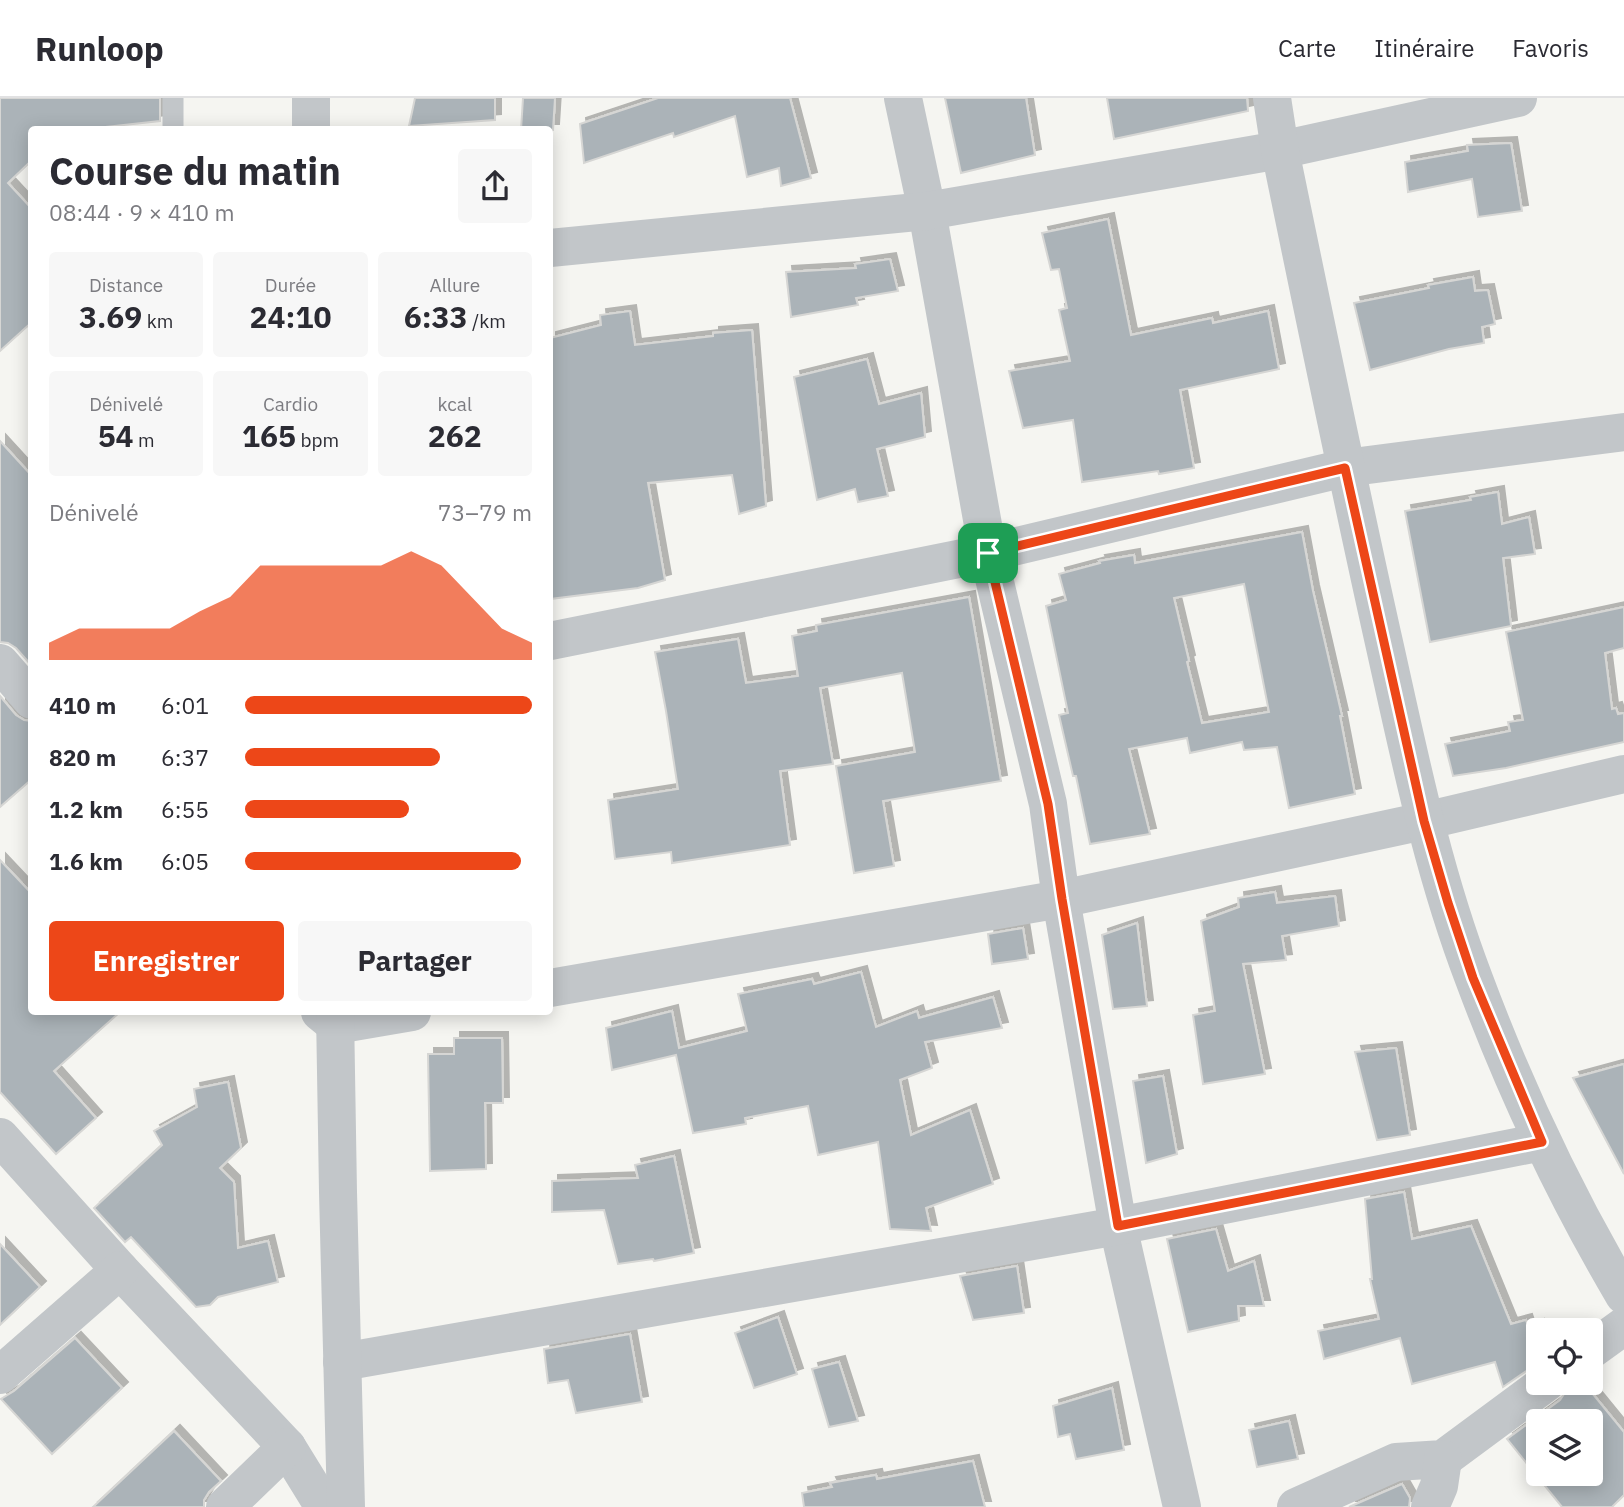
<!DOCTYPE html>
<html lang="fr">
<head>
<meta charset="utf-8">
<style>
	body { margin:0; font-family:"IBM Plex Sans",sans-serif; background:#f7f7f7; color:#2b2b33; height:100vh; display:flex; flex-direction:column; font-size:26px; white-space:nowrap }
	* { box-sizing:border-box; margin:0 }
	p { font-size:23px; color:#7c7c81 }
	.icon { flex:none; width:38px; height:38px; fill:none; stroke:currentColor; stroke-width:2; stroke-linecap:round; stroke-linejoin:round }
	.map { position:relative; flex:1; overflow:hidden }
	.side { position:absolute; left:28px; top:28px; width:525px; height:889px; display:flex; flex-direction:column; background:#fff; border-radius:7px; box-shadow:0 4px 18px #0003 }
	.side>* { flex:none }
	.tools { position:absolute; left:1526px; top:1220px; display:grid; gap:14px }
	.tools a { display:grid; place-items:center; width:77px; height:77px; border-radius:7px; background:#fff; box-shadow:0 4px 18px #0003; font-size:35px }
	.pin { position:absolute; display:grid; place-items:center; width:60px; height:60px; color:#fff; margin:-30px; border-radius:14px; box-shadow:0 4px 10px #0006 }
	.round { display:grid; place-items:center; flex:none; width:74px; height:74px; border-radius:7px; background:#f7f7f7 }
	.overview { display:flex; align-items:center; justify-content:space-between; height:119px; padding:0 21px }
	h1 { font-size:38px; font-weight:700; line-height:52px }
	.metrics { display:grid; grid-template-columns:repeat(3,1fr); gap:10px; height:119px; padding:7px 21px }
	.metrics div { display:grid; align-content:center; border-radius:7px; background:#f7f7f7; text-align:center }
	.metrics b { font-size:30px; font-weight:700 }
	.metrics small { font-size:19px; font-weight:400 }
	.metrics p { font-size:19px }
	.chart { height:196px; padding:14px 21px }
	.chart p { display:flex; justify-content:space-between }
	.chart svg { width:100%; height:126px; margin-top:7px; fill:#ed4718; opacity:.7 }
	.button { display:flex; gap:14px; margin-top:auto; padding:14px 21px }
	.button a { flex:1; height:80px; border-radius:7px; background:#ed4718; color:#fff; font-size:28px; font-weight:700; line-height:80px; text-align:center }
	.button a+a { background:#f7f7f7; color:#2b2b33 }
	ul { padding:0 21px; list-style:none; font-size:23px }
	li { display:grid; grid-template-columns:112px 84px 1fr; align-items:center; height:52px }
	li i { height:18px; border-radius:9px; background:#ed4718 }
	header { display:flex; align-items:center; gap:42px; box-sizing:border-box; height:98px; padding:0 35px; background:#fff; border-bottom:2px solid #e1e1e2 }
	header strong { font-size:33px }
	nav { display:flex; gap:38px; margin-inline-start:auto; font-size:24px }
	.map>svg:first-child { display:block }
</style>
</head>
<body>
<header>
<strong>Runloop</strong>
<nav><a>Carte</a><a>Itinéraire</a><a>Favoris</a></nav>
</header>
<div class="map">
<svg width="1624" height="1409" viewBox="0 0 1624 1409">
	<defs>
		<filter id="shadow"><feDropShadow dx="6" dy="-6" stdDeviation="0" flood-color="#0004"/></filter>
	</defs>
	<rect width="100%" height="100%" fill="#f5f5f1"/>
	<g fill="#abb3b8" stroke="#d6d6d4" stroke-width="2" fill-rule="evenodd" filter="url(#shadow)">
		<path d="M 0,0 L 160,0 L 160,23 L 78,32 L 32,32 L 32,62 L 8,85 L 32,111 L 32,224 L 0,253 Z"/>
		<path d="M 415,0 L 495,0 L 495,22 L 409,28 Z"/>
		<path d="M 523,0 L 555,0 L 553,32 L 521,32 Z"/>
		<path d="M 658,0 L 790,0 L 811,80 L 781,88 L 779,70 L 747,79 L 735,18 L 674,39 L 673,35 L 584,65 L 580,26 Z"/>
		<path d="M 945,0 L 1026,0 L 1035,57 L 961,75 Z"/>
		<path d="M 1107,0 L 1247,0 L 1248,13 L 1114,41 Z"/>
		<path d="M 1511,45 L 1522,113 L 1478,119 L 1472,81 L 1408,94 L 1405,64 L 1468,53 L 1467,47 Z"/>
		<path d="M 1108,121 L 1131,237 L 1212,220 L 1213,225 L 1268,213 L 1279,271 L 1180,292 L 1194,370 L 1159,376 L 1158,373 L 1082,384 L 1073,322 L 1023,330 L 1009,273 L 1070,263 L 1059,212 L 1067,210 L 1059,171 L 1051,172 L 1042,135 Z"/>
		<path d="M 890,161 L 898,193 L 856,200 L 858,207 L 791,219 L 786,174 L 856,170 L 855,166 Z"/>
		<path d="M 1473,179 L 1475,193 L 1488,192 L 1495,226 L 1482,229 L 1484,245 L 1449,251 L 1370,272 L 1354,205 L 1429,190 L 1428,187 Z"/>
		<path d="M 630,213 L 635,247 L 713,238 L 713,235 L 752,232 L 766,408 L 739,416 L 732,377 L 648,385 L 665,482 L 638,490 L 550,501 L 550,240 L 601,227 L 600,217 Z"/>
		<path d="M 867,261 L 879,306 L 921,295 L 925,339 L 877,351 L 888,398 L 858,404 L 855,391 L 817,402 L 794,279 Z"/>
		<path d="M 0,343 L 32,378 L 32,568 L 16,550 L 8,545 L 0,544 Z"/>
		<path d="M 1498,394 L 1502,426 L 1529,419 L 1535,456 L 1503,460 L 1511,528 L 1430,544 L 1405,413 L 1471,402 L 1470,399 Z"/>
		<path d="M 1302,434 L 1313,493 L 1342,618 L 1340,618 L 1355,696 L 1289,710 L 1277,649 L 1244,652 L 1242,644 L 1190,655 L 1187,640 L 1129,651 L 1150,736 L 1090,746 L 1076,678 L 1073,678 L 1059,617 L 1068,615 L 1046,508 L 1066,502 L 1059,476 L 1100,465 L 1099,463 L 1134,457 L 1135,465 ZM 1244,486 L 1269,614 L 1202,625 L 1187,564 L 1189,563 L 1174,500 Z"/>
		<path d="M 969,499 L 1001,683 L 883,703 L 894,768 L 854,775 L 836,668 L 915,654 L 902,575 L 820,590 L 833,666 L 780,673 L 790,747 L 672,765 L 671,754 L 615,761 L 608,702 L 678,691 L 666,613 L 655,554 L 738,541 L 746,585 L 798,578 L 792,538 L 817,533 L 816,527 Z"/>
		<path d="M 1624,509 L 1624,550 L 1605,555 L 1612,611 L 1616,610 L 1618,616 L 1624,615 L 1624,644 L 1506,670 L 1453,678 L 1445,646 L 1510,633 L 1508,624 L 1523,622 L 1506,534 Z"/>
		<path d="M 0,598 L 16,617 L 24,622 L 32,623 L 32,681 L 0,709 Z"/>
		<path d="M 0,762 L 32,796 L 32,914 L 120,914 L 54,973 L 96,1020 L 56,1056 L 0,994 Z"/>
		<path d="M 1275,794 L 1277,805 L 1335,798 L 1339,828 L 1282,838 L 1286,862 L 1243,866 L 1265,976 L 1203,986 L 1193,917 L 1215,913 L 1201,823 L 1239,809 L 1238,800 Z"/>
		<path d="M 1137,825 L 1147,908 L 1113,911 L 1102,837 Z"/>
		<path d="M 1023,830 L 1028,861 L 992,866 L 988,836 Z"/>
		<path d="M 861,874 L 876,929 L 917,913 L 919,920 L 993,899 L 1002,930 L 925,944 L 932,970 L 900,982 L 911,1037 L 970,1012 L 993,1086 L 926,1110 L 931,1133 L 890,1131 L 878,1044 L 818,1057 L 808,1008 L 745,1020 L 746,1026 L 693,1035 L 676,957 L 612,972 L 606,930 L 672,913 L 679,950 L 747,933 L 738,896 L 812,881 L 814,886 Z"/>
		<path d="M 454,940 L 502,940 L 503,1005 L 485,1005 L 486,1071 L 430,1073 L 428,956 L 454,956 Z"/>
		<path d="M 1396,950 L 1410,1037 L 1377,1042 L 1355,954 Z"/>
		<path d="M 1624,966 L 1624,1076 L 1573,980 Z"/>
		<path d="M 1163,978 L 1177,1056 L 1146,1065 L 1133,983 Z"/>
		<path d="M 228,984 L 241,1050 L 220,1070 L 234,1084 L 238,1150 L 268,1143 L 278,1184 L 218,1199 L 210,1207 L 196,1209 L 131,1139 L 125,1144 L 94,1110 L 162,1047 L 154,1033 L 197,1009 L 194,991 Z"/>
		<path d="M 674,1058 L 694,1155 L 654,1163 L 653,1161 L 618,1166 L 604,1112 L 552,1114 L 552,1083 L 638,1080 L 635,1067 Z"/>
		<path d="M 1404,1094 L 1412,1141 L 1471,1128 L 1511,1226 L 1526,1222 L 1529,1231 L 1538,1227 L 1538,1265 L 1503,1289 L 1495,1264 L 1412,1286 L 1400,1240 L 1324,1261 L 1318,1233 L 1379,1221 L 1370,1181 L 1372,1181 L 1365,1101 Z"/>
		<path d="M 1216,1131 L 1228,1173 L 1254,1163 L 1264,1208 L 1238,1208 L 1239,1223 L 1188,1234 L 1167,1141 Z"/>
		<path d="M 0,1146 L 40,1189 L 0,1227 Z"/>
		<path d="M 1017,1168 L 1024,1215 L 973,1222 L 960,1178 Z"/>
		<path d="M 778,1219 L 797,1276 L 754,1290 L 735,1235 Z"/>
		<path d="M 630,1236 L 642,1304 L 576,1315 L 568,1282 L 548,1285 L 544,1251 Z"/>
		<path d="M 75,1240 L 122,1290 L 52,1356 L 1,1301 L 14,1293 Z"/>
		<path d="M 839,1264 L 858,1323 L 829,1329 L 812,1271 Z"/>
		<path d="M 1112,1290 L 1124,1352 L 1076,1361 L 1070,1336 L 1058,1339 L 1053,1308 Z"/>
		<path d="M 1568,1290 L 1588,1290 L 1624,1334 L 1624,1397 L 1612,1409 L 1562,1409 L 1507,1341 L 1560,1302 ZM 1538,1323 L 1591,1323 L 1591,1376 L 1538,1376 Z"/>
		<path d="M 1289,1323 L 1298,1361 L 1257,1369 L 1249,1332 Z"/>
		<path d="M 174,1333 L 221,1383 L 209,1394 L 204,1402 L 204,1409 L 93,1409 Z"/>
		<path d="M 973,1363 L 985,1409 L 804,1409 L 802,1395 L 832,1389 L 830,1385 L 876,1377 L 877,1381 Z"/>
		<path d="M 1402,1386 L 1410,1400 L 1409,1409 L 1349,1409 Z"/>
	</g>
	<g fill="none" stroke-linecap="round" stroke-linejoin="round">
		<path stroke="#c2c6c9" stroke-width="21" d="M 173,0 L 173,32"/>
		<g stroke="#c2c6c9" stroke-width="38">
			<path d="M 903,0 L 927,113 L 988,455 L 1048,706 L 1061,801 L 1118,1128 L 1182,1409"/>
			<path d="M 550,150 L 927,113 L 1280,52 L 1518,0"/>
			<path d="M 550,543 L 988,455 L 1345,370 L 1624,334"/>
			<path d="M 0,565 L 32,602"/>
			<path d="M 550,890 L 1061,801 L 1424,723 L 1624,676"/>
			<path d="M 320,914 L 336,927 L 412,914"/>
			<path d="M 0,1039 L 120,1172 L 287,1349 L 324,1409"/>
			<path d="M 1591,1252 L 1624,1228"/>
			<path d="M 342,1264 L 1118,1128 L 1542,1044"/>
			<path d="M 0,1277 L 120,1172"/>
			<path d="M 225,1409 L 287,1349"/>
			<path d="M 1296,1409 L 1396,1364 L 1443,1361 L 1547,1284"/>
			<path d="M 1430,1409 L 1439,1388 L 1443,1361"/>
		</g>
		<g stroke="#c2c6c9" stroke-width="38">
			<path d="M 1272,0 L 1280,52 C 1314,218 1348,384 1385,549 C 1410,661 1433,774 1474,881 C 1515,991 1565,1097 1624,1197"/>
			<path d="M 311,32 L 311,0"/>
			<path d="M 335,914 L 338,1094 L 346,1409"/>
		</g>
	</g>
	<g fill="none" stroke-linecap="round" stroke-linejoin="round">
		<g stroke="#fff" stroke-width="14">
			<path id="route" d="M 1345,370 L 1424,723 L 1448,805 L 1473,880 L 1542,1044 L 1118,1128 L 1062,801 L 1048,706 L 988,455 Z"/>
		</g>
		<use href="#route" stroke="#ed4718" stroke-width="9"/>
	</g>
</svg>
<div class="tools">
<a><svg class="icon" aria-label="locate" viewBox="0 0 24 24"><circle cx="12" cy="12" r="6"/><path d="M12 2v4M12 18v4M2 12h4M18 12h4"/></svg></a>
<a><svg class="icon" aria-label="layers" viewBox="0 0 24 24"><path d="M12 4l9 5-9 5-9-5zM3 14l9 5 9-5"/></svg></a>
</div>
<div class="pin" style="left:988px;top:455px;background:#1e9e55"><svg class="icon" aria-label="arrive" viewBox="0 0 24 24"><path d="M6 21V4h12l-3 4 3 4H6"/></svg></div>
<section class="side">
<div class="overview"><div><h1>Course du matin</h1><p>08:44 · 9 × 410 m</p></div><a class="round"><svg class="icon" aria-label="share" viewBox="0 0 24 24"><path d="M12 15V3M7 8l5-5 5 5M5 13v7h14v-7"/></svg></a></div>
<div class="metrics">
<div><p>Distance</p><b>3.69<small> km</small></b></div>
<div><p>Durée</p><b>24:10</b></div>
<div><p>Allure</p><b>6:33<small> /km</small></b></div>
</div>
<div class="metrics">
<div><p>Dénivelé</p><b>54<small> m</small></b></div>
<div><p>Cardio</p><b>165<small> bpm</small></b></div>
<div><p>kcal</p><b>262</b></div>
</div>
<div class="chart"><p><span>Dénivelé</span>73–79 m</p>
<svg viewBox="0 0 160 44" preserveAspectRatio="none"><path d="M0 44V38L10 33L20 33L30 33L40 33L50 27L60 22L70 11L80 11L90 11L100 11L110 11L120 6L130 11L140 22L150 33L160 38V44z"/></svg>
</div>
<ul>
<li><b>410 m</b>6:01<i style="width:100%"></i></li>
<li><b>820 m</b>6:37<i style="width:68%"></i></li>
<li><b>1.2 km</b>6:55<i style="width:57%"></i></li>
<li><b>1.6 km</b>6:05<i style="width:96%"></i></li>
</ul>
<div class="button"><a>Enregistrer</a><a>Partager</a></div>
</section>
</div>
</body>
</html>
